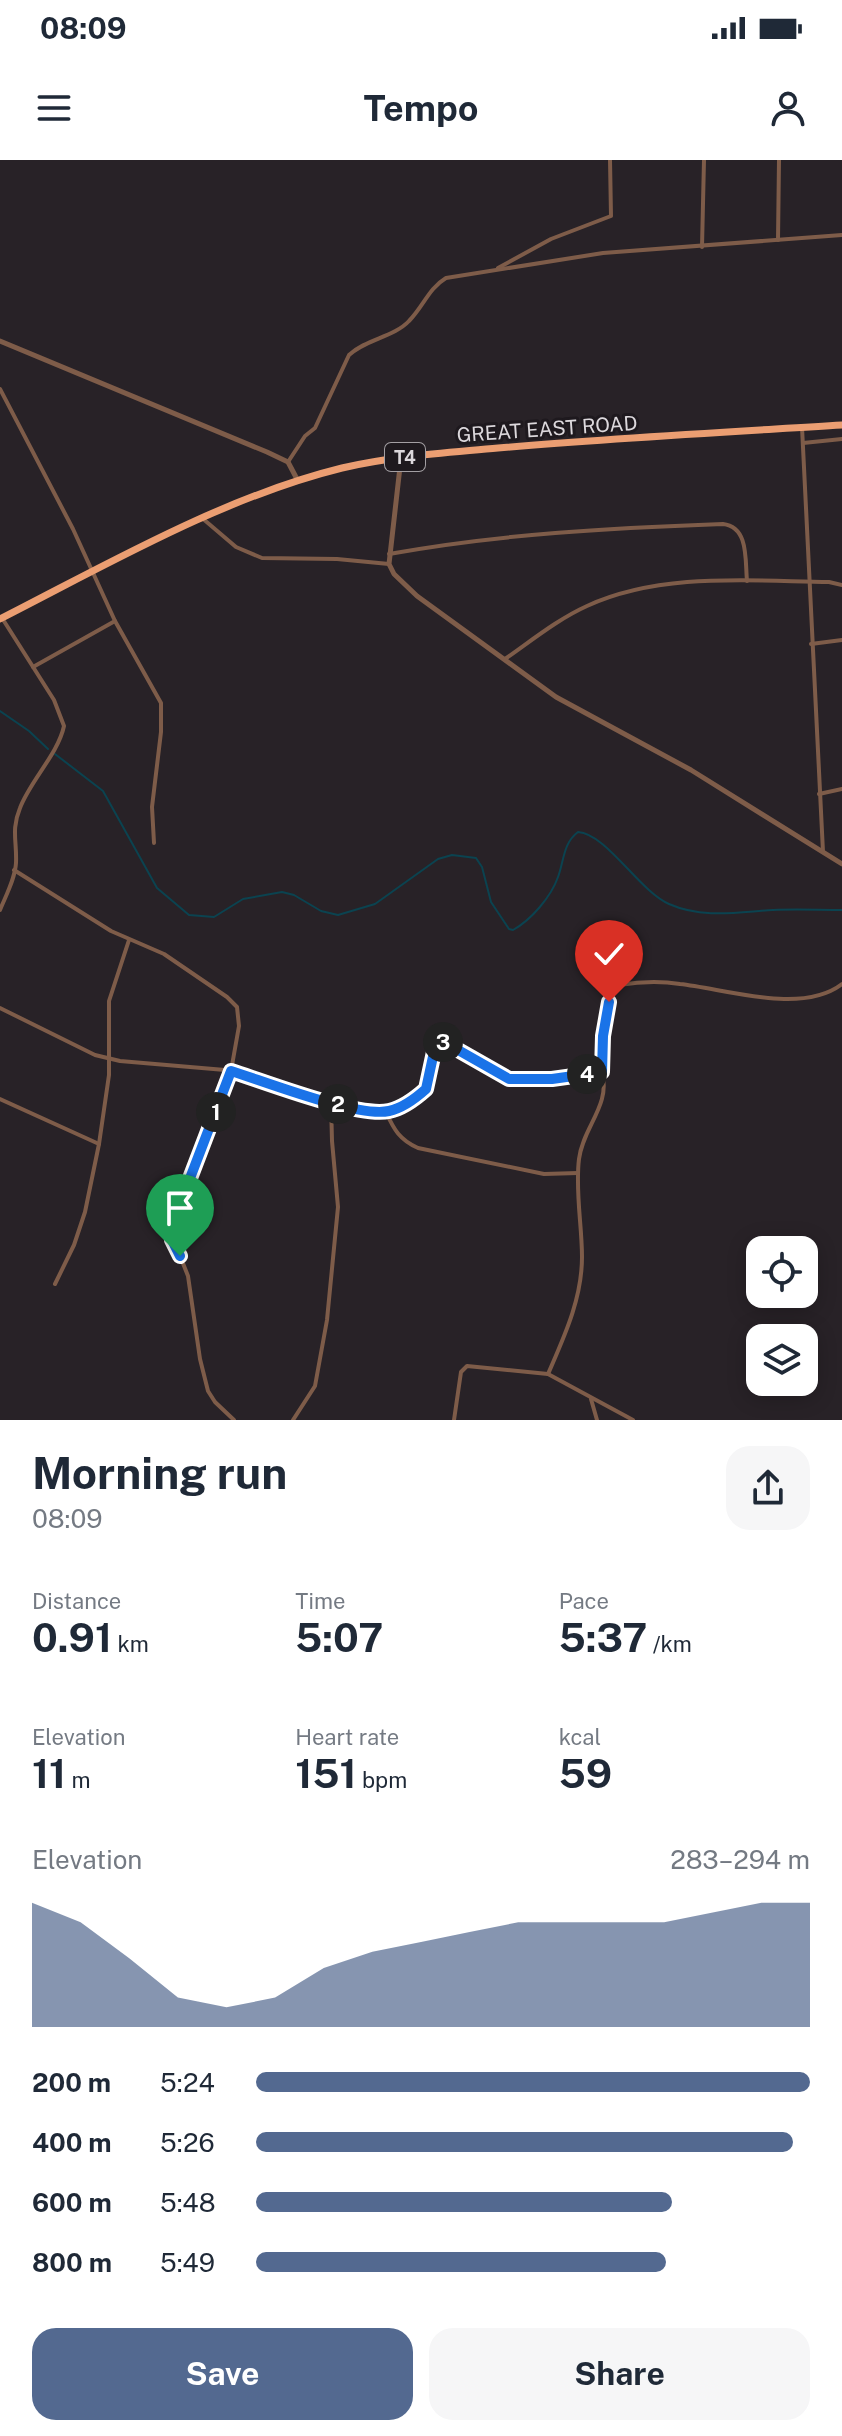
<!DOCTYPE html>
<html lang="en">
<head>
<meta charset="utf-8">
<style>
	body { margin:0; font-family:"Public Sans",sans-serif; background:#f6f6f7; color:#1f2937; height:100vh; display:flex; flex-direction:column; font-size:30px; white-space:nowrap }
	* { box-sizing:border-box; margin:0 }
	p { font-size:26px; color:#747a83 }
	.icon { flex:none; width:44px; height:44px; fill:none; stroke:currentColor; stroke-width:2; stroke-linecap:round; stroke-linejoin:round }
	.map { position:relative; height:1260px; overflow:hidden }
	.drawer { display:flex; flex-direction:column; background:#fff; flex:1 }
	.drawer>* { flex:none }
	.fabs { position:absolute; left:746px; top:1076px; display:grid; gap:16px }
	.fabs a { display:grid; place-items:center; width:72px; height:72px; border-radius:16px; background:#fff; box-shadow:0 4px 20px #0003; font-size:40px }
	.pin { position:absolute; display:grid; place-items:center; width:68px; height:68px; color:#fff; margin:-82px -34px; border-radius:50% 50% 50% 0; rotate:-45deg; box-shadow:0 0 8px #0007 }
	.pin .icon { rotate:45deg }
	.km { position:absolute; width:40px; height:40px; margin:-20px; border-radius:50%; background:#222; color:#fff; font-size:22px; line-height:40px; text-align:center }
	.round { display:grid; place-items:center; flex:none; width:84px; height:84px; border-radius:24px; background:#f6f6f7 }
	.headline { display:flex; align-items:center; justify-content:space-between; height:136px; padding:0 32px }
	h1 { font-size:44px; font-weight:700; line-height:60px }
	.metrics { display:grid; grid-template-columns:repeat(3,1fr); gap:12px; height:136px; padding:8px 32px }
	.metrics div { display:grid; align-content:center }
	.metrics b { font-size:40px; font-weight:700 }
	.metrics small { font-size:22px; font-weight:400 }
	.metrics p { font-size:22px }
	.chart { height:224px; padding:16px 32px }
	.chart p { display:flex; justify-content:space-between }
	.chart svg { width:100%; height:144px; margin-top:8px; fill:#536990; opacity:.7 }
	.action { display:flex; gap:16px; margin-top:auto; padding:16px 32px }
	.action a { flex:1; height:92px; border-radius:24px; background:#536990; color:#fff; font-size:32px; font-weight:700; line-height:92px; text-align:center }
	.action a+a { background:#f6f6f7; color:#1f2937 }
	ul { padding:0 32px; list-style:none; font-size:26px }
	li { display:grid; grid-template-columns:128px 96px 1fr; align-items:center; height:60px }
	li i { height:20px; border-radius:10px; background:#536990 }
	.status { display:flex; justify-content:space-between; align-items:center; height:56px; padding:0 40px; background:#fff; direction:ltr }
	.status svg { height:22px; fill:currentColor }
	header { display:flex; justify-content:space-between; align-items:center; height:104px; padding:0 32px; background:#fff; font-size:36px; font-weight:700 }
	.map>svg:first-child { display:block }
</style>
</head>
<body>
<div class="status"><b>08:09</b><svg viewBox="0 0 49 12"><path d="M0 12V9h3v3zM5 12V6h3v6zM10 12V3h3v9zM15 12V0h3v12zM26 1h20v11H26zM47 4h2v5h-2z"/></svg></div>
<header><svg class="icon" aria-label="menu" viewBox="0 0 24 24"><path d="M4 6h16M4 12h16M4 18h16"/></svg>Tempo<svg class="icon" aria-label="person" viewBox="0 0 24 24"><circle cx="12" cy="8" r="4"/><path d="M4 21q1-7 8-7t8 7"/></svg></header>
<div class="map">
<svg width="842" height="1260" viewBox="0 0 842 1260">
	<rect width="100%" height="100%" fill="#282227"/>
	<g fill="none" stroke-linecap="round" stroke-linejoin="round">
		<g stroke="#0b4350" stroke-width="2">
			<path d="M 0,551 L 29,571 L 48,589"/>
			<path d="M 55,594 L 103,631 L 157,728 L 189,755 L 214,757 L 243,739 L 282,732 L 294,735 L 321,751 L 338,755 L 375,744 L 438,699 L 452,695 L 476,698 L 482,707 L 491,742 L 509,769 L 513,770 C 531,760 551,737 558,717 C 564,701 563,683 578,672 C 607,674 639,731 669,744 C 703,759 738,752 773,750 C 796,749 819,750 842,750"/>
		</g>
		<g stroke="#7e5c49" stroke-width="4">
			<path d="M 778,80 L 779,0"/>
			<path d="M 702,87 L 704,0"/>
			<path d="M 498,108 L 551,79 L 611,56 L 610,0"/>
			<path d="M 0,229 L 73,369 L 115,461 L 33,507"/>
			<path d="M 802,267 L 823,692"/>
			<path d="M 803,283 L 842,279"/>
			<path d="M 288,302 L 305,276 L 315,268 L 349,195 C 366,179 394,177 409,161 C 423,147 429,128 446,118 L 603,93 L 842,75"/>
			<path d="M 202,358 L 236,387 L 262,398 L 337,399 L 389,404"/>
			<path d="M 389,394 C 499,374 611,368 723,364 C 749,367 745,400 747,421"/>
			<path d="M 115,461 L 161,543 L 161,572 L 152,647 L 154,683"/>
			<path d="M 811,484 L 842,480"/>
			<path d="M 505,499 C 531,481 558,459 587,446 C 661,412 750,421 829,422 L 842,425"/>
			<path d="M 819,634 L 842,629"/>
			<path d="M 14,710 L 111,771 L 164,794 L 227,837 L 237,847 L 239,866 L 231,911 L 171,1073 L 188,1116 L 200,1199 L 208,1231 L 215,1242 L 234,1260"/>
			<path d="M 0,750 C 6,735 15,719 16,703 C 17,681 11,670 20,648 C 30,621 58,594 64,566 L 54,540 L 2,458"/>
			<path d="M 0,848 L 95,895 L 120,901 L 225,910 L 344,946 L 391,951 L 426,929 L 437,878 L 509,919 L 552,919 L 602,912 C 601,891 602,838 619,825 C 638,822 660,821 680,824 C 726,829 802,855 842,824"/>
			<path d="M 0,939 L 99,984"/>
			<path d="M 386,952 C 394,970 400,980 418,988 L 544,1014 L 578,1013"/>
			<path d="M 55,1124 L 74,1085 L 85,1052 L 99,984 L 109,915 L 109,841 L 129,780"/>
			<path d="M 548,1214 C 564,1177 582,1139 582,1097 C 582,1065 575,1031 579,999 C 583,967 611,945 602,913"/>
			<path d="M 591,1239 L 597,1260"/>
			<path d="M 293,1260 L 315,1226 L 327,1160 L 338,1047 L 332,981 L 331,943"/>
			<path d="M 454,1260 L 461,1212 L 467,1206 L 548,1214 L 633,1260"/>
		</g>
		<g stroke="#7e5c49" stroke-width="5">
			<path d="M 0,181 L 267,292 L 288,302 L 298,321"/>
			<path d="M 401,298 L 389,404 L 394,414 L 417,436 L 556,537 L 691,610 L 842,704"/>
		</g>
		<path stroke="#eb9e72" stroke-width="7" d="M 0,459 C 108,404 224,337 342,308 C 394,296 446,293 498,288 C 613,278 727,272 842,265"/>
	</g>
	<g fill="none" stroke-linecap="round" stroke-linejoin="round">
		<g stroke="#fff" stroke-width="16">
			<path id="route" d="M 180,1096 L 172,1080 L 171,1068 L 231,911 C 266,922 358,958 389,951 C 403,948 416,938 426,929 L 437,878 L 509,919 L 552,919 L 602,912 L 603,876 L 609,842"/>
		</g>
		<use href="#route" stroke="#1a73e8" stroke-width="10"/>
	</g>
	<g text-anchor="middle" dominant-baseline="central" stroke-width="6" stroke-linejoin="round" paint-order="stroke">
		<rect fill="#1e191e" stroke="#a39fa3" stroke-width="2" x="385" y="283" width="40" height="28" rx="6"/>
		<g font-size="18" font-weight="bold" fill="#dcd8dc">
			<text x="405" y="297">T4</text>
		</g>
		<g font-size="20" fill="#dcd8dc" stroke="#1e191e">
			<text transform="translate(547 269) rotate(-4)">GREAT EAST ROAD</text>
		</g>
	</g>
</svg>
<div class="fabs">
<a><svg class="icon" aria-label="locate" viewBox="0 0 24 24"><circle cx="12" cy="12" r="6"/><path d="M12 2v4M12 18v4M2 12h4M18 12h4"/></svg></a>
<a><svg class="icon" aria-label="layers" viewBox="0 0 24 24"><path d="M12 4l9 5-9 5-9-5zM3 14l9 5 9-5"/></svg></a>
</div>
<div class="pin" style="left:180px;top:1096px;background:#1e9e55"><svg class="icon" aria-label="arrive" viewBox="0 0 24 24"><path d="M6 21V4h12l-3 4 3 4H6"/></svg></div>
<div class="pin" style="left:609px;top:842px;background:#d93025"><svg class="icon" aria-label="check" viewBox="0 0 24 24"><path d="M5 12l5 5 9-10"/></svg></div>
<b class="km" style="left:216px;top:952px">1</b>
<b class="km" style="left:338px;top:944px">2</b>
<b class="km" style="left:443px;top:882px">3</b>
<b class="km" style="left:587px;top:914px">4</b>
</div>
<section class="drawer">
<div class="headline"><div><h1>Morning run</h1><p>08:09</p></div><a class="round"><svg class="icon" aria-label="share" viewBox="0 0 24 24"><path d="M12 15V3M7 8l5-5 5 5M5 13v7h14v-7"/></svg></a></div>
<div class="metrics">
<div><p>Distance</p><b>0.91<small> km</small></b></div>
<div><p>Time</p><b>5:07</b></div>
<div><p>Pace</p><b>5:37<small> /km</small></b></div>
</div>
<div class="metrics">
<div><p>Elevation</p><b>11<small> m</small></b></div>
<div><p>Heart rate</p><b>151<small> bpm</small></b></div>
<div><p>kcal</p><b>59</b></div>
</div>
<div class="chart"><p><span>Elevation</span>283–294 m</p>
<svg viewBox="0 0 160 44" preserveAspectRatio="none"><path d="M0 44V6L10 12L20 23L30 35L40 38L50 35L60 26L70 21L80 18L90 15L100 12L110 12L120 12L130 12L140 9L150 6L160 6V44z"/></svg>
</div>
<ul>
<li><b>200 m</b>5:24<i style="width:100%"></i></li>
<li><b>400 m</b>5:26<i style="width:97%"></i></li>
<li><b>600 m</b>5:48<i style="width:75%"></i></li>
<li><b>800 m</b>5:49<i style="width:74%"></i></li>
</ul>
<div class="action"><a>Save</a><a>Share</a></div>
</section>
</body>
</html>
